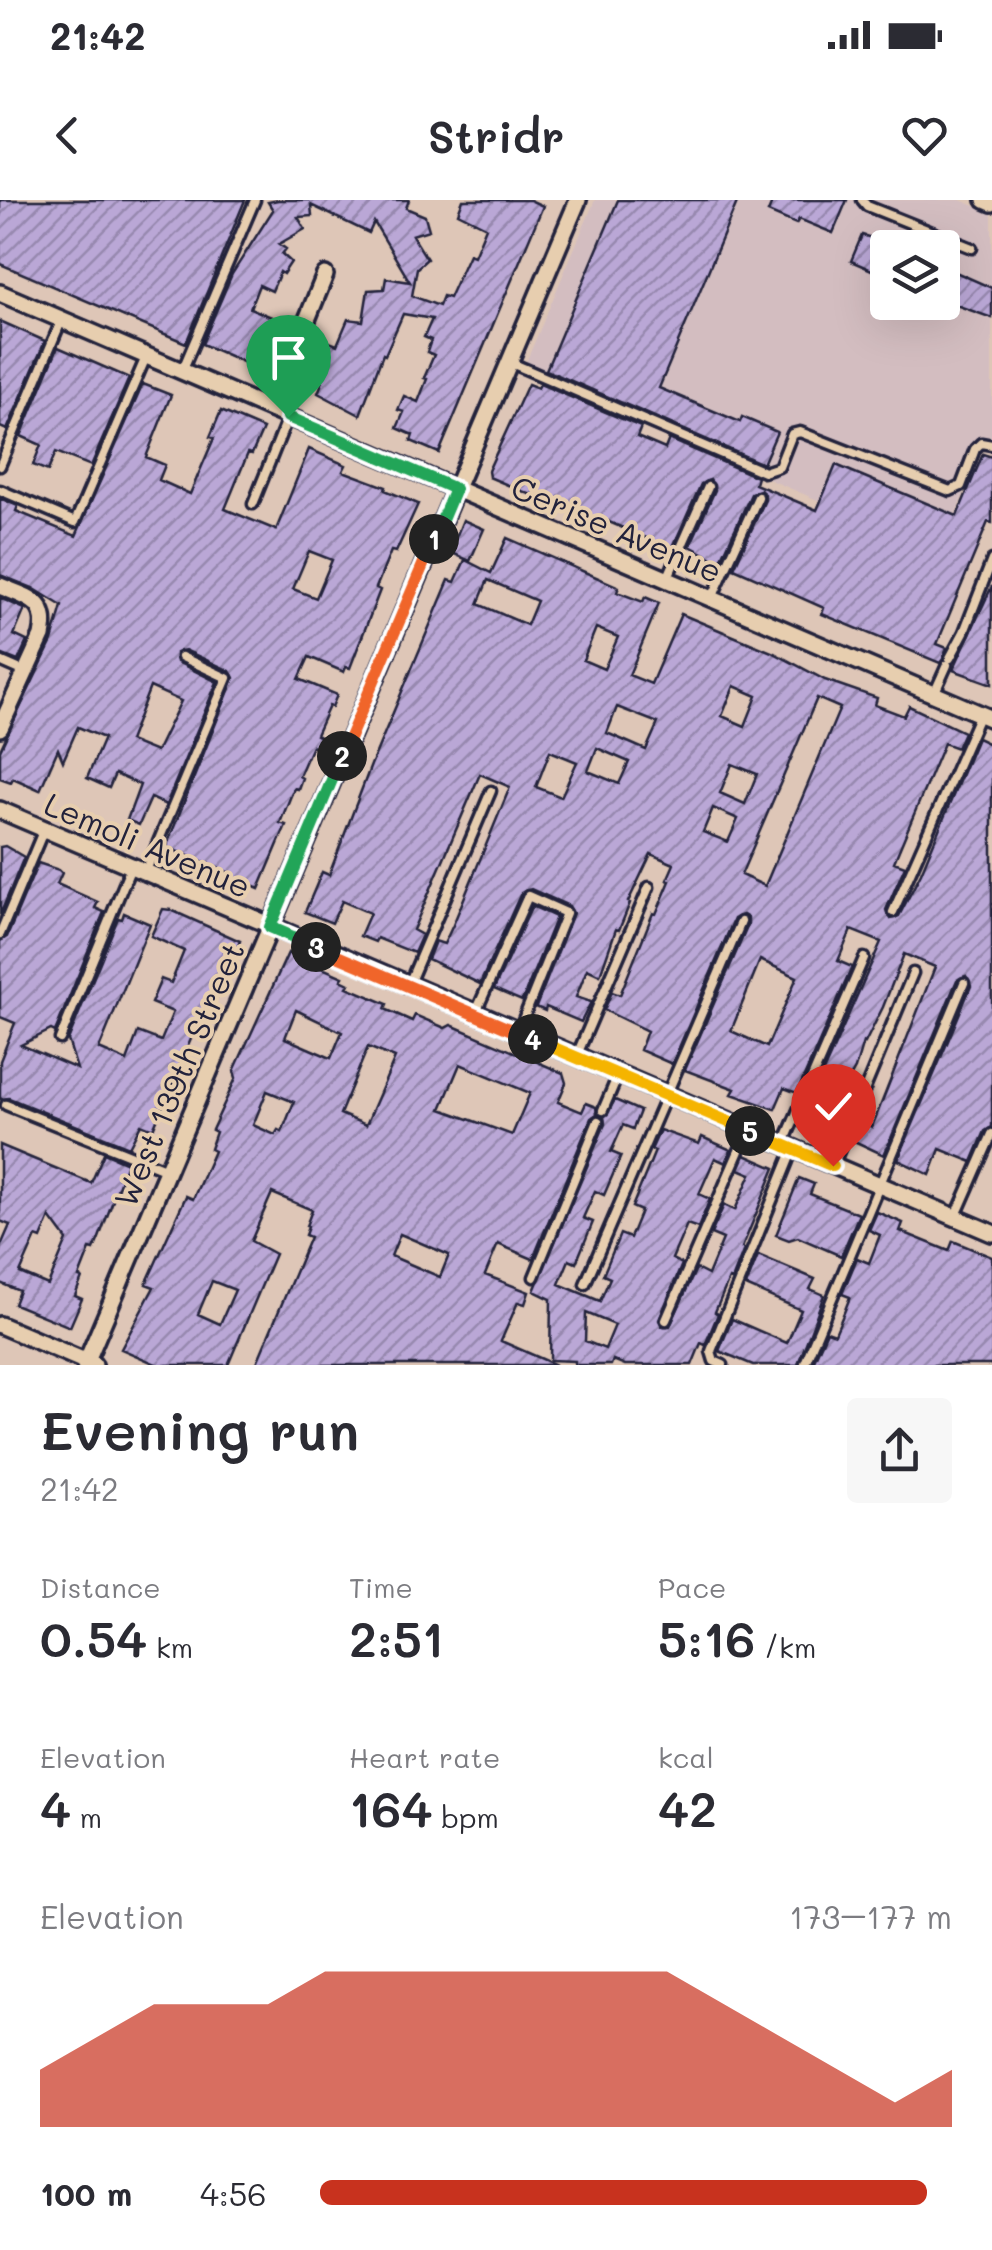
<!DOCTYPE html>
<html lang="en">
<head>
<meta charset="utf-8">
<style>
	body { margin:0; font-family:Mali,sans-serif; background:#f7f7f7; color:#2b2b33; height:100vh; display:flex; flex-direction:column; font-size:38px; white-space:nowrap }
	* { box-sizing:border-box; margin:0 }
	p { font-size:32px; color:#7c7c81 }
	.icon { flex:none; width:55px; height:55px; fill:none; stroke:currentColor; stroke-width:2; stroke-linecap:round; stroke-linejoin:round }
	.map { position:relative; height:1165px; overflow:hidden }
	.drawer { display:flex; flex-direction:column; background:#fff; flex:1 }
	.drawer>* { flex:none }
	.fabs { position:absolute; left:870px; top:30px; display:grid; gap:20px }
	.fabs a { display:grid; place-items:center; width:90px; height:90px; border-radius:10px; background:#fff; box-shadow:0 10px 40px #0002; font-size:50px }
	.pin { position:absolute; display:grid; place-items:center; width:85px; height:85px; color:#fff; margin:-102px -42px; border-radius:50% 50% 50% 0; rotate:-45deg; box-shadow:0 0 10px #0007 }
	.pin .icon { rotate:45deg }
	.km { position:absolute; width:50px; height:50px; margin:-25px; border-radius:50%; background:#222; color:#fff; font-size:28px; line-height:50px; text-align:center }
	.round { display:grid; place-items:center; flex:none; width:105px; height:105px; border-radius:10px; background:#f7f7f7 }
	.overview { display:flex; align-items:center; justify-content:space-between; height:170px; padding:0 40px }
	h1 { font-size:55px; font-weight:600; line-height:75px }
	.metrics { display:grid; grid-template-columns:repeat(3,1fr); gap:15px; height:170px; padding:10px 40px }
	.metrics div { display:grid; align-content:center }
	.metrics b { font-size:50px; font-weight:600 }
	.metrics small { font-size:28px; font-weight:400 }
	.metrics p { font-size:28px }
	.chart { height:280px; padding:20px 40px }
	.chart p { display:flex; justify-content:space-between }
	.chart svg { width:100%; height:180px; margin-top:10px; fill:#c8321e; opacity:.7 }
	ul { padding:0 40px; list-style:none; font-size:32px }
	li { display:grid; grid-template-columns:160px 120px 1fr; align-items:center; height:75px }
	li i { height:25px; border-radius:12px; background:#c8321e }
	.status { display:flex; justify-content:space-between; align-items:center; height:70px; padding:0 50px; background:#fff; direction:ltr }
	.status svg { height:28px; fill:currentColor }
	header { display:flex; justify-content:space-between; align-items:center; height:130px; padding:0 40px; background:#fff; font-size:45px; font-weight:600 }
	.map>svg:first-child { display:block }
</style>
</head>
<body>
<div class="status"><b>21:42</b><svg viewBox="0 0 49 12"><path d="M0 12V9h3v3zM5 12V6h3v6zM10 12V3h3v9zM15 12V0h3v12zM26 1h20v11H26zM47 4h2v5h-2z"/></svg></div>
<header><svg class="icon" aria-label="back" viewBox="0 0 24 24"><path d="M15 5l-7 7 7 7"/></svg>Stridr<svg class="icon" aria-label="heart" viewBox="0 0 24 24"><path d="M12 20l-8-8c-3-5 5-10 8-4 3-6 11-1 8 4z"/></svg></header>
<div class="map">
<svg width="992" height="1165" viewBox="0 0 992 1165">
	<defs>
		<pattern id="building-hatch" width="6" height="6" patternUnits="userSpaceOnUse" patternTransform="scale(2.5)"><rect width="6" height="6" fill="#baa7d6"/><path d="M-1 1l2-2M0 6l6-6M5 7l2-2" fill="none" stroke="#9788af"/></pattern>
	</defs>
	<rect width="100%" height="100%" fill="#dec6b7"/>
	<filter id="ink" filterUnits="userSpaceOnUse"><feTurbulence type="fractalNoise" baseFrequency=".01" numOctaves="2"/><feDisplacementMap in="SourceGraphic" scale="20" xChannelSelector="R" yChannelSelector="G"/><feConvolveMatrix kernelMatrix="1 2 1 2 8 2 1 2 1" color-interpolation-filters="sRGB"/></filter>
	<g filter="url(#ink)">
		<path fill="#d3bdc0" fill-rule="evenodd" d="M 595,0 L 960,0 L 992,13 L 992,254 L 982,250 L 940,352 L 521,174 ZM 888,48 L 942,48 L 942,102 L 888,102 Z"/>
		<g fill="url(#building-hatch)" stroke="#22223b" stroke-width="2.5" fill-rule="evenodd">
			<path d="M 0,0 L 245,0 L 186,143 L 0,64 Z"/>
			<path d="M 278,0 L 409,0 L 406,8 L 425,16 L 429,30 L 412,35 L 427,59 L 417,68 L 412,96 L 439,106 L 443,96 L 449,98 L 469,54 L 474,56 L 486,27 L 458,13 L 463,0 L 530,0 L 543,6 L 439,253 L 411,241 L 413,235 L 397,228 L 404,212 L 398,210 L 404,196 L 418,202 L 427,179 L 424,178 L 434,155 L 427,152 L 431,140 L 424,137 L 432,119 L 403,114 L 385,155 L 383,154 L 360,215 L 318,193 L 322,183 L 313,176 L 327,141 L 337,145 L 348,119 L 363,121 L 368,90 L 384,89 L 386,78 L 410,82 L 374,22 L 369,33 L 311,5 L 312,16 L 298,17 L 305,29 L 279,44 L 286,49 L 282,54 L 291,62 L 283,74 L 280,72 L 272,91 L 259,85 L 250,108 L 281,121 L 266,156 L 255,154 L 250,165 L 202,144 L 232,74 L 273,10 L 268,2 Z"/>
			<path d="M 618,0 L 738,0 L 659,188 L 740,222 L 742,217 L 777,232 L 763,264 L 546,170 Z"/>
			<path d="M 773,0 L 847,0 L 833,33 L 799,19 L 796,24 L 768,12 Z"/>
			<path d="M 862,35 L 888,43 L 888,77 L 851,61 Z"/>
			<path d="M 942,66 L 992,88 L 992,118 L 942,100 Z"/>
			<path d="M 0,121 L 45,141 L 7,230 L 0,227 Z"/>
			<path d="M 58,147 L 129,178 L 91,266 L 56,252 L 48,271 L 33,265 L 41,245 L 21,236 Z"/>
			<path d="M 143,184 L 171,195 L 146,257 L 165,265 L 159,280 L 190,294 L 214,238 L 210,237 L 221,211 L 263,229 L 252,254 L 248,253 L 225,309 L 276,330 L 309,249 L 346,265 L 343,271 L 386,287 L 385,290 L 418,304 L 396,352 L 391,351 L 376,388 L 380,390 L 350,468 L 346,467 L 344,472 L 309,457 L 299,479 L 337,495 L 332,507 L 329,506 L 316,535 L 320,537 L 315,548 L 312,546 L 299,576 L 302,578 L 298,589 L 294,588 L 280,623 L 286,625 L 259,689 L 233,678 L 230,673 L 166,647 L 234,478 L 230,471 L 185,450 L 176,453 L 177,462 L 217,482 L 166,605 L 151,598 L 139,625 L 127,620 L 140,585 L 115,574 L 109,588 L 87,578 L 104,538 L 78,527 L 63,561 L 58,549 L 40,590 L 13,578 L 11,582 L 0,578 L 0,550 L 52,441 L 62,406 L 33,388 L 0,375 L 0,298 L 18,306 L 16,311 L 76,336 ZM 309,351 L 332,360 L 316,398 L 293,389 ZM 150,487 L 181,501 L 156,552 L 129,541 Z"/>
			<path d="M 528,184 L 538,188 L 540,184 L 641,227 L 637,237 L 665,249 L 669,239 L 757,277 L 755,284 L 817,310 L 836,265 L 957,316 L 983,254 L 992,257 L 992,323 L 988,322 L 937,444 L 947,448 L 943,459 L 940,463 L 822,414 L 824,408 L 734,368 L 765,300 L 765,294 L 760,290 L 751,294 L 720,362 L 690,346 L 715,290 L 710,280 L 701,284 L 672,349 L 602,319 L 600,324 L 489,277 L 488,271 Z"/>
			<path d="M 463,320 L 484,329 L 470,361 L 450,352 Z"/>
			<path d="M 507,338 L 619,387 L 617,392 L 643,402 L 645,397 L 659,403 L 629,475 L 651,484 L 681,414 L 774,453 L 825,480 L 877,498 L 875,505 L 904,516 L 909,506 L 964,532 L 957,548 L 944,543 L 894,662 L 905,666 L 886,710 L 891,719 L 899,716 L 921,673 L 977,538 L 992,545 L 992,927 L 985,931 L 972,962 L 940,949 L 930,975 L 898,960 L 971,786 L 966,776 L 957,780 L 884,955 L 852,940 L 859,922 L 872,927 L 935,767 L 904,754 L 883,807 L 865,843 L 863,842 L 855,869 L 845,887 L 848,888 L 845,898 L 838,913 L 846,916 L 838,935 L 805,922 L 814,900 L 811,899 L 881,742 L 851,730 L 838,761 L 852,767 L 797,893 L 784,888 L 775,909 L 732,894 L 735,889 L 685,870 L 748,725 L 748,718 L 743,715 L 734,719 L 672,864 L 640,850 L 647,831 L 604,810 L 612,792 L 620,795 L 653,713 L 656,714 L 670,681 L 667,680 L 674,664 L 651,654 L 628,702 L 630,703 L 619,730 L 616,729 L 600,775 L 587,769 L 576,797 L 591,802 L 581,822 L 546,807 L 545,811 L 536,807 L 573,713 L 569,706 L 531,689 L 521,693 L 480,784 L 428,759 L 435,741 L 444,744 L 453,725 L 510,587 L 480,574 L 413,730 L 422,735 L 414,753 L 377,738 L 375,742 L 360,736 L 370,713 L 342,701 L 332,723 L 305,712 L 322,672 L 329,675 L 371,565 L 449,380 L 455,382 L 465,360 L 491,373 ZM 488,380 L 537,401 L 527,425 L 478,404 ZM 596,428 L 618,437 L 604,469 L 583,460 ZM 734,486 L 757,496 L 745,526 L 722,516 ZM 817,498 L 840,508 L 765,686 L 741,675 ZM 617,507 L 658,523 L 646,550 L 607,533 ZM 597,548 L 629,562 L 619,584 L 588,571 ZM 550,551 L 577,562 L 561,597 L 536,587 ZM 732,564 L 757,574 L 745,604 L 720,593 ZM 713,608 L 738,619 L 728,642 L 703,632 ZM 760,760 L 797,777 L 767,847 L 731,831 Z"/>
			<path d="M 992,386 L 992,484 L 953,470 Z"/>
			<path d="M 0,398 L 25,409 L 14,435 L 27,441 L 18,461 L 0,454 Z"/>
			<path d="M 5,646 L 24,657 L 0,715 L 0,647 Z"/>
			<path d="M 38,663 L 59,670 L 62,673 L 57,684 L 98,702 L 95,708 L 104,712 L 55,832 L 51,830 L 21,845 L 77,869 L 68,840 L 118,718 L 122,719 L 124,713 L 150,724 L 99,849 L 127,861 L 138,832 L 161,841 L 173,812 L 151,803 L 161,779 L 171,783 L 184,751 L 151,736 L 163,709 L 171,710 L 240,741 L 216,798 L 211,796 L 191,839 L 153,929 L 141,924 L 129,947 L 9,898 L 0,899 L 0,861 L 15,823 L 0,817 L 0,741 L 7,737 Z"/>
			<path d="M 532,706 L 556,717 L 522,801 L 494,789 Z"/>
			<path d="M 288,753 L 343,777 L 341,780 L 349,784 L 347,787 L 387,804 L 385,809 L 412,821 L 415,815 L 445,828 L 451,825 L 563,873 L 566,883 L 558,902 L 582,912 L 586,903 L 596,907 L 597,914 L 591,918 L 533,1059 L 498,1044 L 485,1075 L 529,1092 L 525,1104 L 518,1102 L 501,1141 L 556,1165 L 256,1165 L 310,1037 L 305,1035 L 308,1027 L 306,1026 L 312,1010 L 272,993 L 251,1041 L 275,1054 L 228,1165 L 158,1165 L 121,1149 L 154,1087 L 146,1084 L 186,996 L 193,999 L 214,951 L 210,949 L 216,932 L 212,930 L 236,878 L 234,871 ZM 296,810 L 342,832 L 331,858 L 285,838 ZM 368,847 L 395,858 L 366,925 L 340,914 ZM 460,864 L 530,893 L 512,935 L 441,909 ZM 267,891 L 294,902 L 282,932 L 278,930 L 275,935 L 253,925 ZM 400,1034 L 449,1055 L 440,1077 L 391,1056 ZM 212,1081 L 235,1090 L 220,1124 L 198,1114 Z"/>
			<path d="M 615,900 L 640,911 L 633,929 L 623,925 L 611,952 L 621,956 L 604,995 L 595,991 L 583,1018 L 593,1022 L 576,1063 L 569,1060 L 559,1084 L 600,1101 L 610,1078 L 603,1075 L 620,1034 L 630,1038 L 641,1011 L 632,1007 L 655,951 L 651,950 L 660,930 L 699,944 L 702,937 L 731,950 L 726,963 L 715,958 L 699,994 L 710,999 L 698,1028 L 687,1024 L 672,1059 L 682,1064 L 659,1120 L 662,1126 L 670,1126 L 696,1069 L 708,1075 L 723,1039 L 711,1034 L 724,1005 L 735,1010 L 751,974 L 739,969 L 745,955 L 775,968 L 742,1048 L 744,1049 L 732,1080 L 729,1079 L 715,1112 L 718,1114 L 705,1145 L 701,1143 L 692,1165 L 625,1165 L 613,1160 L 611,1165 L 575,1165 L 575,1161 L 550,1160 L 551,1099 L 534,1091 L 605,924 L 604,917 ZM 586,1113 L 615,1125 L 605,1149 L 585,1141 Z"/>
			<path d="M 0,945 L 91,983 L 104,953 L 127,963 L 99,1038 L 94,1050 L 90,1049 L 79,1077 L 82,1078 L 75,1096 L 82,1099 L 70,1127 L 14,1104 L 19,1091 L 0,1083 L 0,1048 L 10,1025 L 0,1021 ZM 50,1017 L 67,1040 L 48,1085 L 20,1073 L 36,1037 L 41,1039 Z"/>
			<path d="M 799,978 L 814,984 L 810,994 L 859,1014 L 841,1056 L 798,1037 L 789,1040 L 776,1035 Z"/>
			<path d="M 877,1012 L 903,1023 L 900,1031 L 949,1051 L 953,1041 L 992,1057 L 992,1165 L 812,1165 L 827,1131 L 835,1134 L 845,1110 L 850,1097 L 842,1094 L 857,1058 L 869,1063 L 880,1035 L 869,1030 Z"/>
			<path d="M 758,1055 L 815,1079 L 810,1089 L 824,1095 L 798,1165 L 753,1165 L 719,1151 L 732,1119 L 787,1143 L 801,1110 L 746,1086 Z"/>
		</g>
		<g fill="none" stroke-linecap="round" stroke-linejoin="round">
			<g stroke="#22223b" stroke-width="15">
				<g id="lane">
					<path d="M 862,0 L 867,6 L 972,48"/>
					<path d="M 509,162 L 764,272 L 779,267 L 792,234 L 800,232 L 950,291 L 961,286 L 975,249 L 981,243 L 992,245"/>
					<path d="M 182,171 L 255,0"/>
					<path d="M 0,266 L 62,119"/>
					<path d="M 0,290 L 75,322 L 146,157"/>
					<path d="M 253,304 L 288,217"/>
					<path d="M 667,379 L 708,287"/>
					<path d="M 712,398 L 758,297"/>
					<path d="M 950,458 L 964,432 L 992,360"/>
					<path d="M 0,461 L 25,472"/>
					<path d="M 934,494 L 947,465"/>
					<path d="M 145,673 L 227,478 L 182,457"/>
					<path d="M 893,712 L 980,514"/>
					<path d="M 0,734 L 44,629"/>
					<path d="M 408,786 L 491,591"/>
					<path d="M 475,814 L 528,696 L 566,713 L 518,832"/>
					<path d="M 60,839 L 131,667"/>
					<path d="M 576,857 L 649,687"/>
					<path d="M 6,905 L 167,970"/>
					<path d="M 603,910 L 618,875"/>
					<path d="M 783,945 L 864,758"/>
					<path d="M 833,966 L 913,773"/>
					<path d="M 955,1018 L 992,934"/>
					<path d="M 534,1077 L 598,921"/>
					<path d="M 585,1084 L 741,722"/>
					<path d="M 666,1120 L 748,930"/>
					<path d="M 805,1163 L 964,783"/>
					<path d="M 723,1165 L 714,1161 L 711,1151 L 793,949"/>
				</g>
			</g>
			<g stroke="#22223b" stroke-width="22">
				<g id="street">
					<path d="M 985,0 L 992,3"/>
					<path d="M 0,93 L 992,519"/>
					<path d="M 271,209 L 325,75"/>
					<path d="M 0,386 C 28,398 50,400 42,436 L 0,528"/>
					<path d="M 0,610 L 992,1033"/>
					<path d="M 0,1125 L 94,1165"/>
					<path d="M 85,1165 L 578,0"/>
				</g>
			</g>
			<use href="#lane" stroke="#e7ceaf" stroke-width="8"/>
			<use href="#street" stroke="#e7ceaf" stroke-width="15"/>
		</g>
	</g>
	<g fill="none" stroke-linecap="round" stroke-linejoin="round" filter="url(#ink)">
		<g stroke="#fff" stroke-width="20">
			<path id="split-1" d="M 288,217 L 455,289 L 434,339"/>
		</g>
		<g stroke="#fff" stroke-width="20">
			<path id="split-2" d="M 342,556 L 434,339"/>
		</g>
		<g stroke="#fff" stroke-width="20">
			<path id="split-3" d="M 316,747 L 270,727 L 342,556"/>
		</g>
		<g stroke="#fff" stroke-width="20">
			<path id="split-4" d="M 316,747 L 533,839"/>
		</g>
		<g stroke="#fff" stroke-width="20">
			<path id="split-5" d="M 533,839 L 750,931"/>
		</g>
		<g stroke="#fff" stroke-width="20">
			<path id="split-6" d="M 750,931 L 833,966"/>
		</g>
		<use href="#split-1" stroke="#22a559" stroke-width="12"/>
		<use href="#split-2" stroke="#f0652b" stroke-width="12"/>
		<use href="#split-3" stroke="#22a559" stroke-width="12"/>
		<use href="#split-4" stroke="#f0652b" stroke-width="12"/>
		<use href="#split-5" stroke="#f5b400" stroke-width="12"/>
		<use href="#split-6" stroke="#f5b400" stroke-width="12"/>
	</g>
	<g text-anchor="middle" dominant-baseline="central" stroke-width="8" stroke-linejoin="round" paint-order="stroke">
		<g font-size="32" fill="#22223b" stroke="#e7ceaf">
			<text transform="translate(617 328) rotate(23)">Cerise Avenue</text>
			<text transform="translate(148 644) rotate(23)">Lemoli Avenue</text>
			<text transform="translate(178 874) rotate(-67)">West 139th Street</text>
		</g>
	</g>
</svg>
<div class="fabs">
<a><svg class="icon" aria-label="layers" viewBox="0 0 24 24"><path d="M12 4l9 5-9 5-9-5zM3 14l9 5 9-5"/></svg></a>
</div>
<div class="pin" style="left:288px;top:217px;background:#1e9e55"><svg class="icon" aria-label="arrive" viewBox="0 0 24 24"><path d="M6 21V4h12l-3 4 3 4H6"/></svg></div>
<div class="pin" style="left:833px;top:966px;background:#d93025"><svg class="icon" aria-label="check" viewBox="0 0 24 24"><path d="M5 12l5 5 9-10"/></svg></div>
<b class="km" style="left:434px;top:339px">1</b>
<b class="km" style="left:342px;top:556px">2</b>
<b class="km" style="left:316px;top:747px">3</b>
<b class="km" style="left:533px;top:839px">4</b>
<b class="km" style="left:750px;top:931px">5</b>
</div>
<section class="drawer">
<div class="overview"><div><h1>Evening run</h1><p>21:42</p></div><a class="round"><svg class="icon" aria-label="share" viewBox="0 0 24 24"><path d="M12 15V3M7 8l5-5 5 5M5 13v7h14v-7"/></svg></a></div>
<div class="metrics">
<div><p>Distance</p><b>0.54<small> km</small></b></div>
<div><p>Time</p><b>2:51</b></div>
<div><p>Pace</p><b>5:16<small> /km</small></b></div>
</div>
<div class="metrics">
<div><p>Elevation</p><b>4<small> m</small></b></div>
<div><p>Heart rate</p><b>164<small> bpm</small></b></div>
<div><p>kcal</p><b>42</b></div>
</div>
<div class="chart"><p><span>Elevation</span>173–177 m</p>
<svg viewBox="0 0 160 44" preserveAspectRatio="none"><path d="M0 44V30L10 22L20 14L30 14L40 14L50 6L60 6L70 6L80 6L90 6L100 6L110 6L120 14L130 22L140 30L150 38L160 30V44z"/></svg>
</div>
<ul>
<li><b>100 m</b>4:56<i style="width:96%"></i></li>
</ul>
</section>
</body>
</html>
